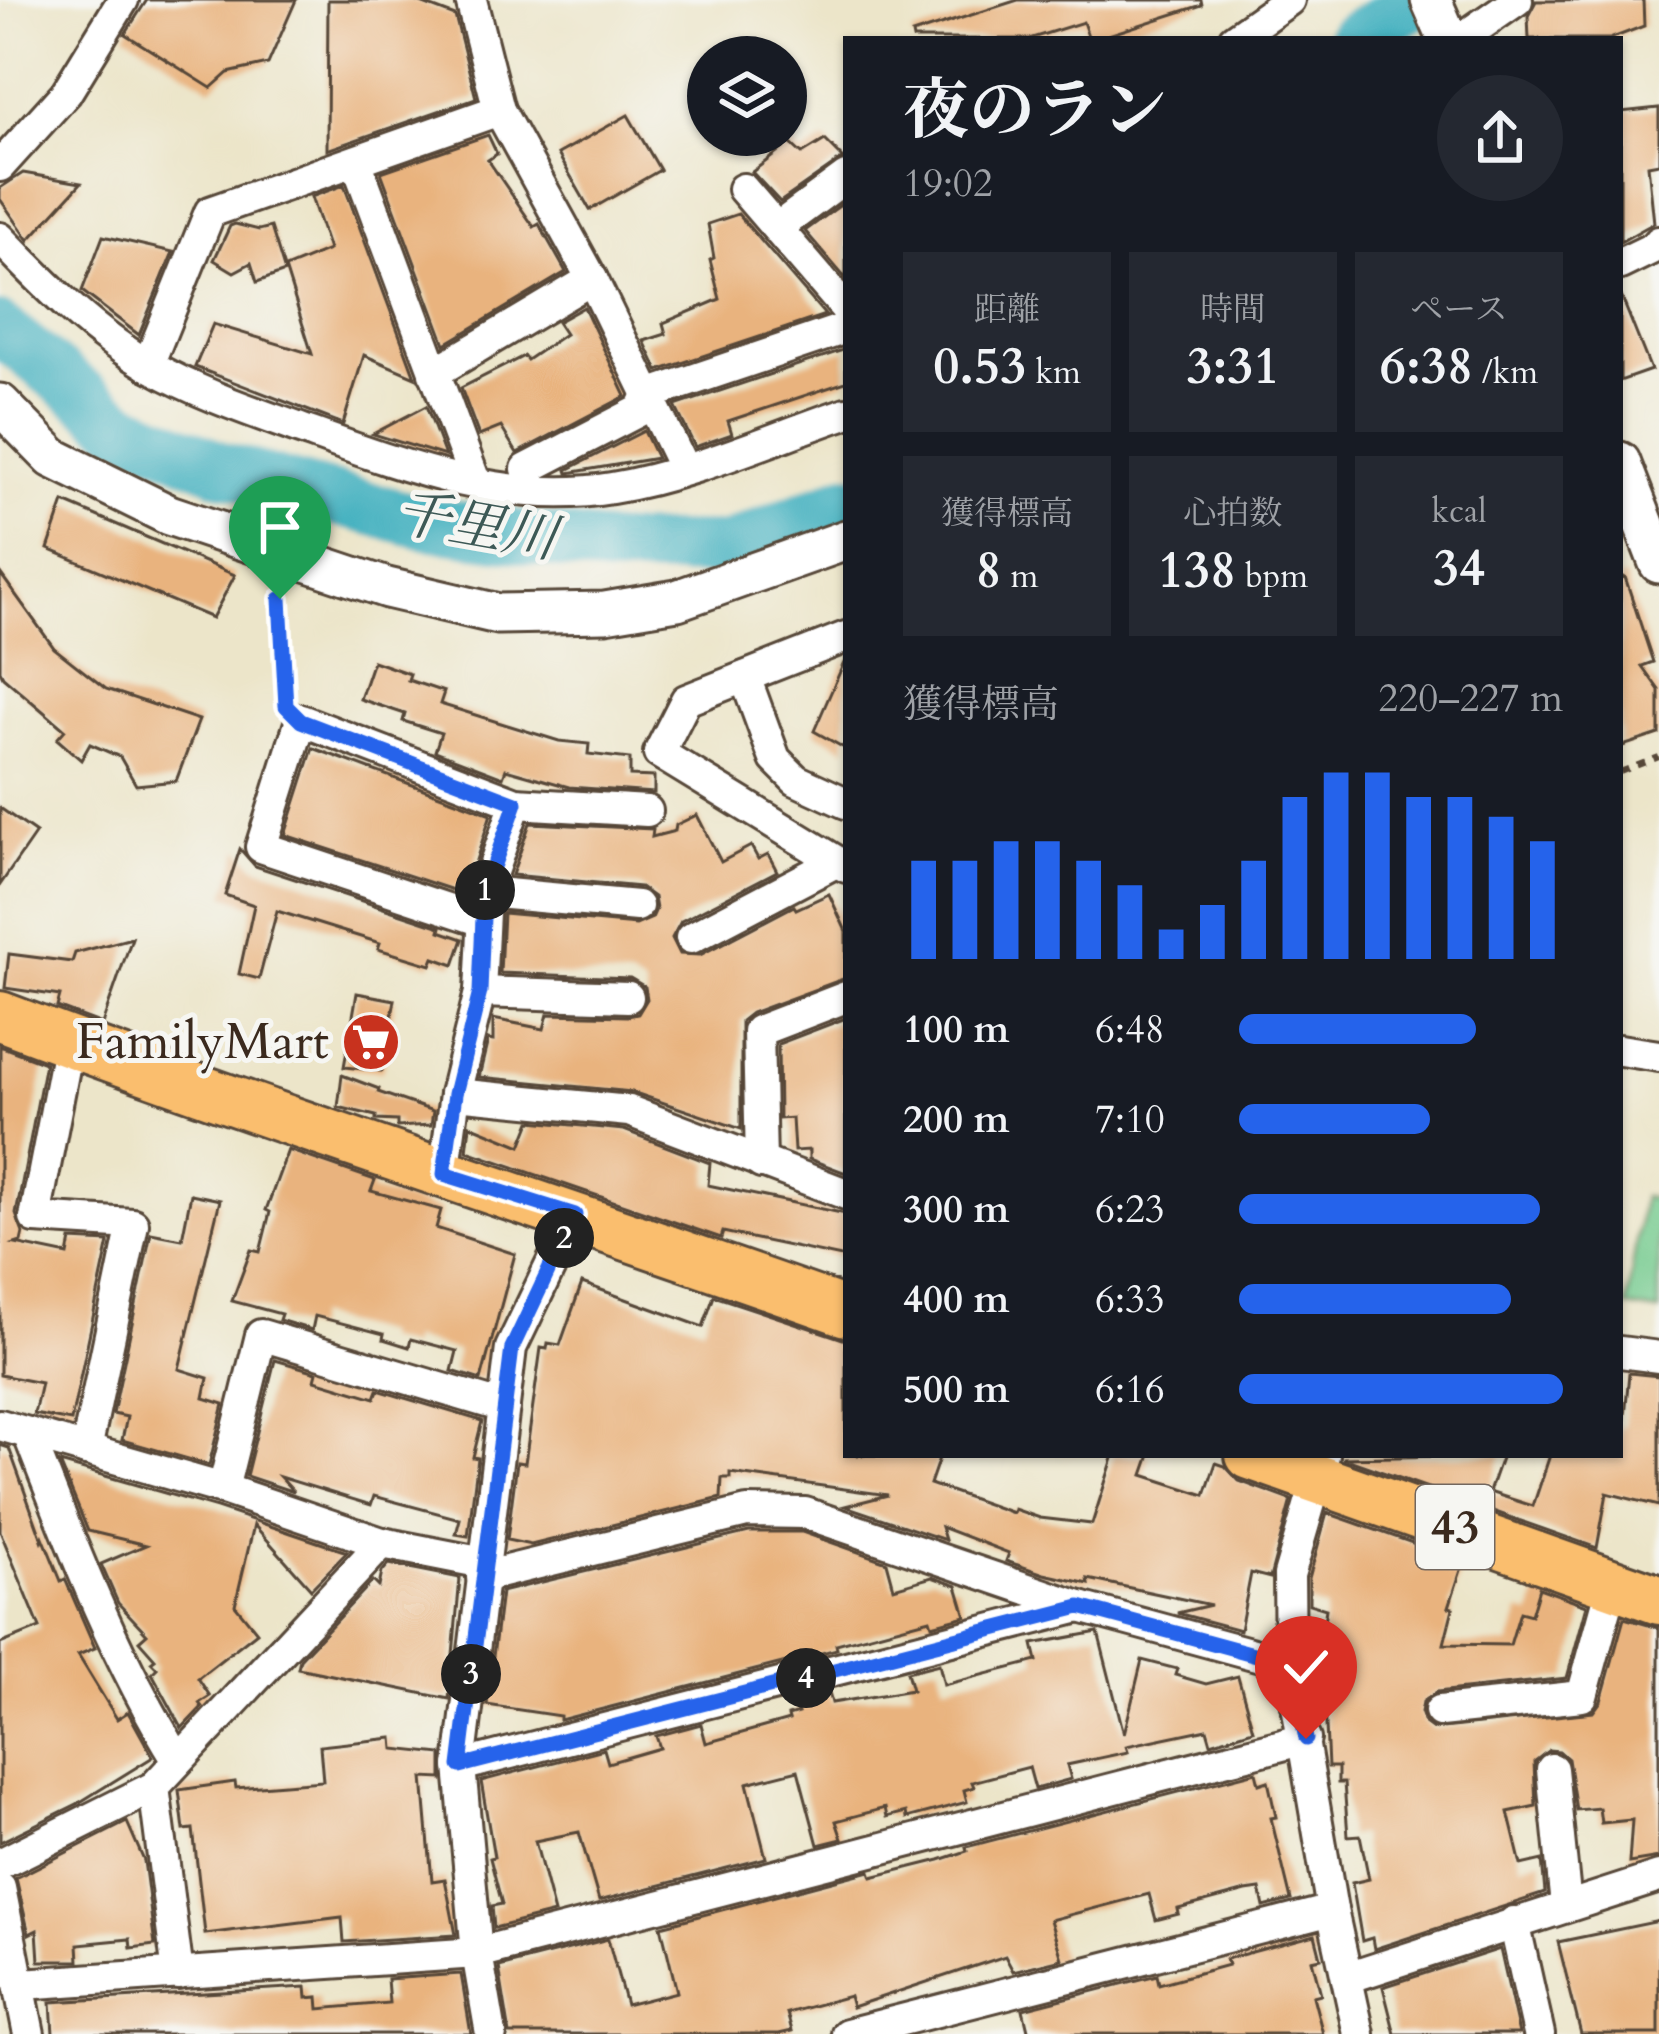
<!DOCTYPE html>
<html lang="ja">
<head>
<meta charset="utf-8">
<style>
	body { margin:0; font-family:Cardo,"Noto Serif JP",serif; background:#242831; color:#f1f3f6; height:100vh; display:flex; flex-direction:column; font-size:45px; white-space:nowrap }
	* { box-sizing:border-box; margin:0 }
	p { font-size:39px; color:#9ea1a6 }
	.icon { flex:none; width:66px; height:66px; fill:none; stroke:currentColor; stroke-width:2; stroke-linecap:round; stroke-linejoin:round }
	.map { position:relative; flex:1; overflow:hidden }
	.panel { position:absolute; left:843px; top:36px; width:780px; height:1422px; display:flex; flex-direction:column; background:#171b24; border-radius:0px; box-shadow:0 3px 9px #0004 }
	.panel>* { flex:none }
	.controls { position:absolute; left:687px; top:36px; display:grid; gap:24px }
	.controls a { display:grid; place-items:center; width:120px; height:120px; border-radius:50%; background:#171b24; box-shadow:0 3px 9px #0004; font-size:60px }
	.pin { position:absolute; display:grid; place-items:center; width:102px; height:102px; color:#fff; margin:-123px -51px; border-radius:50% 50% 50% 0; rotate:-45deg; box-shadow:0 0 12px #0007 }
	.pin .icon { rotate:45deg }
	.km { position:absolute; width:60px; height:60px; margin:-30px; border-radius:50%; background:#222; color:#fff; font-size:33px; line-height:60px; text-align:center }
	.round { display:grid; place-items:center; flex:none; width:126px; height:126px; border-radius:63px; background:#242831 }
	.summary { display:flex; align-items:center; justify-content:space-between; height:204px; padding:0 60px }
	h1 { font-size:66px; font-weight:700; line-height:90px }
	.metrics { display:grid; grid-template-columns:repeat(3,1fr); gap:18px; height:204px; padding:12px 60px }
	.metrics div { display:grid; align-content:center; border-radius:0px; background:#242831; text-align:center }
	.metrics b { font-size:51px; font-weight:700 }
	.metrics small { font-size:33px; font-weight:400 }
	.metrics p { font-size:33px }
	.chart { height:336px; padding:24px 60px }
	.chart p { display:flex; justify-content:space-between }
	.chart svg { width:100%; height:216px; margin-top:12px; stroke:#2563eb; stroke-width:6 }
	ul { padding:0 60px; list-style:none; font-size:39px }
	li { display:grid; grid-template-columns:192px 144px 1fr; align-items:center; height:90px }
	li i { height:30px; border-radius:15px; background:#2563eb }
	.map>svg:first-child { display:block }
</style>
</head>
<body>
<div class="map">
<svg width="1659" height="2034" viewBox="0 0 1659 2034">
	<rect width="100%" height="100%" fill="#f6f6f2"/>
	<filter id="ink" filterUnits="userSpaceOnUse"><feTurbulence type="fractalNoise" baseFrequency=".00833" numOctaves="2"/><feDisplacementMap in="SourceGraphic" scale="24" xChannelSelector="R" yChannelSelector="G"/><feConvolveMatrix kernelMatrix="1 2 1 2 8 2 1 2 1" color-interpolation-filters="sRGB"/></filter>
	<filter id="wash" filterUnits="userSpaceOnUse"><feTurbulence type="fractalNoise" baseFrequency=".004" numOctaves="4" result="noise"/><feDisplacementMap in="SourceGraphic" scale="48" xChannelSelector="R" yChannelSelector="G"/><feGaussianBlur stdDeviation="2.7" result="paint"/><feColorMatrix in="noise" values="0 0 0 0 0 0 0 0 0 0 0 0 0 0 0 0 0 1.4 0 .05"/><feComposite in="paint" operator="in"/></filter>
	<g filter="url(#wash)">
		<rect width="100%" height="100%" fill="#ece5c9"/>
		<path fill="#76cb8f" stroke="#587a56" stroke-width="3" d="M 1643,1197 L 1659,1200 L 1659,1312 L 1626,1307 Z"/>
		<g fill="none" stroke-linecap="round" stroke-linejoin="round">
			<g stroke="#42b0bf" stroke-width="54">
				<path d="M 1353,39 L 1418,0"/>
				<path d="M 0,329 L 121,426 L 220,468 L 425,523 L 609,549 L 727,549 L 846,501"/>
			</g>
		</g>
		<g id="blocks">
			<g fill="#e9b37e">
				<path d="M 147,0 L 296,0 L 268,64 L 228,73 L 211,88 L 125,34 Z"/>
				<path d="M 328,0 L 413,0 L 455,16 L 476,98 L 327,150 Z"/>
				<path d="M 1018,0 L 1201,0 L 1202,5 L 1096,39 L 1089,39 L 1083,22 L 1029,39 L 913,39 L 912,34 Z"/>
				<path d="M 1643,0 L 1644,26 L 1610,39 L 1529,39 L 1528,16 L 1536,1 Z"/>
				<path d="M 1659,108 L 1659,163 L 1648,165 L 1654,223 L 1620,242 L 1620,112 Z"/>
				<path d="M 628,115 L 660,170 L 590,210 L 558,154 Z"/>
				<path d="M 488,135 L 497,154 L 488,160 L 534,227 L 539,224 L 566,272 L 445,344 L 381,172 Z"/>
				<path d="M 825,140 L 843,158 L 780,202 L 752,172 L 790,143 L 802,154 Z"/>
				<path d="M 23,173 L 81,183 L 29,240 L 0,199 L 0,188 Z"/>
				<path d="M 344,185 L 415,377 L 364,355 L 343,424 L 195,367 L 213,324 L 312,354 L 285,268 L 329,250 L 311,197 Z"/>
				<path d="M 846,201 L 846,279 L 805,231 Z"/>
				<path d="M 738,214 L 825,315 L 658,371 L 644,341 L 666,334 L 663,323 L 720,299 L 710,260 L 714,258 L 708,224 Z"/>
				<path d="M 235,224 L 259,230 L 271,227 L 285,272 L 257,282 L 251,263 L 234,272 L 214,260 L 230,226 Z"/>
				<path d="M 103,236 L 173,252 L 139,335 L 82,291 Z"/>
				<path d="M 1620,293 L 1651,370 L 1620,381 Z"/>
				<path d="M 584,307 L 626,396 L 517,453 L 501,427 L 479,436 L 461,388 L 524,356 L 527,360 L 565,334 L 557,322 Z"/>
				<path d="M 846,349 L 846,382 L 728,421 L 732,434 L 695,447 L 675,406 Z"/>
				<path d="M 426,406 L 445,456 L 373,434 Z"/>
				<path d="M 644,431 L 657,458 L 568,473 L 567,470 Z"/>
				<path d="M 64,502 L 235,575 L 212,618 L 48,549 Z"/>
				<path d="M 0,573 L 54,648 L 106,689 L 199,720 L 176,781 L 136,785 L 120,757 L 90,744 L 81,760 L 57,739 L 65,730 L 3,677 L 0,671 Z"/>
				<path d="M 1625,577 L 1653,662 L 1642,666 L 1659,690 L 1659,734 L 1620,747 L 1620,578 Z"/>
				<path d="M 846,658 L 846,749 L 814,731 Z"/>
				<path d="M 373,661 L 410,674 L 408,680 L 444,692 L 440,704 L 559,741 L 589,744 L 588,754 L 630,759 L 630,776 L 654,777 L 654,793 L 569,787 L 506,769 L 503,777 L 435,751 L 441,733 L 403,721 L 405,714 L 360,699 Z"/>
				<path d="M 313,748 L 491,814 L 466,891 L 454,887 L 453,890 L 285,835 Z"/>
				<path d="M 0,808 L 36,833 L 0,885 Z"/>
				<path d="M 697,815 L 721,862 L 751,846 L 758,859 L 768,854 L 777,871 L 681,921 L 672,938 L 680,954 L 700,955 L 794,906 L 796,909 L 829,894 L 846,931 L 846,978 L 751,1013 L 741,1021 L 741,1129 L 632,1092 L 479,1077 L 488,1040 L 493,1041 L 493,1019 L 544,1029 L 548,1014 L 628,1016 L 638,1014 L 647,999 L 645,987 L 630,978 L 500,973 L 503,913 L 636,925 L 652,918 L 656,909 L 654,897 L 640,887 L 512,875 L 530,823 L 653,829 L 652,837 L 675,831 L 676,825 Z"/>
				<path d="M 240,849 L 255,866 L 441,927 L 440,931 L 463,939 L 454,965 L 434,958 L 431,965 L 378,949 L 380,943 L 277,911 L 259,979 L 239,974 L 254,905 L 225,895 Z"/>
				<path d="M 132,938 L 102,1024 L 57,1007 L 60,996 L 5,988 L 9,954 L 72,962 L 75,953 Z"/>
				<path d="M 357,993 L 395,1000 L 382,1071 L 344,1067 Z"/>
				<path d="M 846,1018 L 846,1173 L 809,1159 L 809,1150 L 794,1151 L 792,1118 L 779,1119 L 778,1044 Z"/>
				<path d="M 0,1046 L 45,1063 L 16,1214 L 23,1233 L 21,1242 L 15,1244 L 68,1255 L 71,1240 L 109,1242 L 71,1421 L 34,1414 L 41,1383 L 0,1375 Z"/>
				<path d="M 342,1075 L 379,1089 L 378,1092 L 433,1111 L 431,1125 L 397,1127 L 397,1121 L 376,1120 L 376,1116 L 338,1107 Z"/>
				<path d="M 531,1121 L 624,1130 L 710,1163 L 708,1185 L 846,1214 L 846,1258 L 723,1232 L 721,1238 L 467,1151 L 470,1125 L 521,1146 Z"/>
				<path d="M 288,1150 L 375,1180 L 371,1191 L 441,1210 L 436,1228 L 515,1254 L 481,1380 L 452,1371 L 457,1351 L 411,1339 L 409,1347 L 383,1339 L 384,1334 L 315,1316 L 312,1330 L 279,1320 L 281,1314 L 232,1301 L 251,1250 L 260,1252 L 270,1212 L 266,1210 Z"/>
				<path d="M 191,1194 L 220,1200 L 179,1369 L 208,1378 L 204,1398 L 224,1404 L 209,1465 L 122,1440 L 127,1417 L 113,1414 L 151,1233 L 182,1239 Z"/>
				<path d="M 582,1283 L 703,1327 L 714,1296 L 846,1340 L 846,1455 L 940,1455 L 930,1484 L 1013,1513 L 1014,1509 L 1040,1518 L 1092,1524 L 1114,1455 L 1150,1455 L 1143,1475 L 1205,1495 L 1216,1463 L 1225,1466 L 1239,1481 L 1291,1500 L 1270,1578 L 1251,1573 L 1240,1630 L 1177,1613 L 1211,1605 L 1088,1579 L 1089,1584 L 1044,1574 L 1006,1561 L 1009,1553 L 941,1527 L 945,1540 L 845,1506 L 888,1495 L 730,1473 L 730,1478 L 722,1478 L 721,1498 L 531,1545 L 507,1540 L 517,1462 L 525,1463 L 541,1348 L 547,1349 L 548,1343 L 560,1345 Z"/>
				<path d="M 275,1360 L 317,1372 L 315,1380 L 375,1398 L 378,1390 L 482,1421 L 473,1457 L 478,1458 L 468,1536 L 456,1534 L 460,1519 L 374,1496 L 371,1505 L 280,1477 L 294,1492 L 246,1476 Z"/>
				<path d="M 1629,1373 L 1659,1376 L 1659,1506 L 1607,1493 L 1597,1548 L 1343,1458 L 1502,1455 L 1489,1492 L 1533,1506 L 1550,1455 L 1620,1455 L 1620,1427 L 1624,1427 Z"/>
				<path d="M 0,1445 L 9,1448 L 42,1540 L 43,1537 L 61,1581 L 65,1579 L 95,1648 L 78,1655 L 117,1719 L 128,1712 L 153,1757 L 77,1804 L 0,1842 L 0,1644 L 40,1628 L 0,1531 Z"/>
				<path d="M 60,1463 L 217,1508 L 347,1552 L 311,1589 L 254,1525 L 235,1605 L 257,1632 L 198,1678 L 210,1696 L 199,1703 L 202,1707 L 182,1728 L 152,1673 L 157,1668 L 151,1662 L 155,1659 L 139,1641 L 147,1634 L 118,1603 L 101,1564 L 146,1545 L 88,1531 Z"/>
				<path d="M 1327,1513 L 1464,1561 L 1449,1607 L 1453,1608 L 1444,1644 L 1510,1645 L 1520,1612 L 1531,1615 L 1539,1588 L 1587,1605 L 1567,1678 L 1437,1692 L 1423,1702 L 1421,1712 L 1425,1723 L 1433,1729 L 1593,1712 L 1601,1701 L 1624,1618 L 1659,1628 L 1659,1858 L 1629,1863 L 1632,1820 L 1601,1823 L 1599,1808 L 1576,1810 L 1568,1759 L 1559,1751 L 1549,1750 L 1534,1762 L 1536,1806 L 1508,1812 L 1521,1865 L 1542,1860 L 1545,1893 L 1374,1949 L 1372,1938 L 1362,1941 L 1352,1883 L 1369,1879 L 1360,1835 L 1348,1836 L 1344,1783 L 1338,1783 L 1338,1767 L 1328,1767 L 1324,1682 L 1314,1681 L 1318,1656 L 1339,1650 L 1320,1646 L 1326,1609 L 1309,1604 L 1309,1578 Z"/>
				<path d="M 749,1532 L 802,1532 L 887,1562 L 894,1588 L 932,1577 L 957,1586 L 966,1616 L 932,1625 L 930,1619 L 836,1644 L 837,1649 L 560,1720 L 560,1716 L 487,1705 L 501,1592 Z"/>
				<path d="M 389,1564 L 460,1578 L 449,1699 L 298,1668 L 300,1659 L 373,1581 L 379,1587 L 382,1572 Z"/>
				<path d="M 1098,1632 L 1124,1734 L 1142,1660 L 1177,1669 L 1175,1675 L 1206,1684 L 1238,1676 L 1253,1730 L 1211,1743 L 1207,1729 L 1126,1746 L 1128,1752 L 1067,1765 L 1071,1779 L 1035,1789 L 1029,1767 L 972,1782 L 974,1787 L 964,1790 L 967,1802 L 907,1818 L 906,1812 L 887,1817 L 885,1808 L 836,1821 L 842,1839 L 818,1845 L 798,1770 L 747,1783 L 766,1858 L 599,1901 L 579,1832 L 535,1841 L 554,1913 L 494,1928 L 492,1906 L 502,1904 L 490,1858 L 494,1857 L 481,1781 L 604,1749 L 608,1763 L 660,1748 L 656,1736 L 701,1724 L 706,1743 L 789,1720 L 788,1716 L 798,1713 L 794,1700 L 829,1692 L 832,1703 L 912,1690 L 907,1672 L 939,1664 L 944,1685 L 1037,1661 L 1033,1644 Z"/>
				<path d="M 393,1738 L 394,1749 L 442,1754 L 442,1779 L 423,1778 L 432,1881 L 445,1879 L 456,1935 L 344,1942 L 342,1917 L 205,1934 L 193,1829 L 184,1830 L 179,1790 L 235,1782 L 236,1788 L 323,1781 L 320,1746 Z"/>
				<path d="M 1256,1772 L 1259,1784 L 1268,1781 L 1276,1817 L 1271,1818 L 1291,1900 L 1264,1907 L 1260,1889 L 1246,1891 L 1178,1909 L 1179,1914 L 1156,1920 L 1149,1894 L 1050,1920 L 1062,1959 L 1013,1971 L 1005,1956 L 852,2007 L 849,1996 L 787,2013 L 792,2031 L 779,2034 L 510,2034 L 499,1967 L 608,1939 L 626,2005 L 677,1992 L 661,1926 L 870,1871 L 872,1877 L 940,1860 L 967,1851 L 966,1847 Z"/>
				<path d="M 127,1822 L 144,1861 L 155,1945 L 131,1948 L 130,1939 L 78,1944 L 79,1961 L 39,1961 L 37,1930 L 29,1934 L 16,1878 Z"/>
				<path d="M 1659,1921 L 1659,2034 L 1581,2034 L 1558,1942 Z"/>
				<path d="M 1315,1935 L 1321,1958 L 1312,1960 L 1321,1994 L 1313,1996 L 1323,2034 L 1029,2034 L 1023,2009 L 1157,1975 L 1159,1984 L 1228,1965 L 1226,1959 Z"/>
				<path d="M 1500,1949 L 1519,2034 L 1395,2034 L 1383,1987 Z"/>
				<path d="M 461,1974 L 471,2034 L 53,2034 L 51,2002 L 306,1987 L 307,1998 L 318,1997 L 319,2009 L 389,2003 L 387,1979 Z"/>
			</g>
		</g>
	</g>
	<g filter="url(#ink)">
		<use href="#blocks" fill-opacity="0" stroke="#564638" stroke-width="3"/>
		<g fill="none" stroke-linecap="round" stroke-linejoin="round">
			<g stroke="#564638" stroke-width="36">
				<g id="minor">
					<path d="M 471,0 L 499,110 L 592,279 L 684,469"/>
					<path d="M 1234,39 L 1289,0"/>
					<path d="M 1451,39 L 1465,36 L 1517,0"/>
					<path d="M 356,161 L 476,484"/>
					<path d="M 0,166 L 66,93 L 123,0"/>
					<path d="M 743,189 L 846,309"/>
					<path d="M 777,228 L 846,177"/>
					<path d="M 0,238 C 45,285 94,335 152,367 C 200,394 251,411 303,430 C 400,465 507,506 612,488 C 691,475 770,439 846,413"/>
					<path d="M 1620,264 L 1655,247 L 1659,242"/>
					<path d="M 148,365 L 210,212 L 499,110"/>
					<path d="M 434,373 L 592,279"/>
					<path d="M 527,469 L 641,410 L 648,395 L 846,328"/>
					<path d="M 846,637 L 686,700 L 659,753 L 846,867"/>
					<path d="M 745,677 L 775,759 L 796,780 L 846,803"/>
					<path d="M 485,892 L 637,906"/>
					<path d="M 483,921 L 261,847 L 301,720 L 516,803 L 647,811"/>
					<path d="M 691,938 L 834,863"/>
					<path d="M 480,992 L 628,997"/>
					<path d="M 69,1042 L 35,1218 L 133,1224 L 86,1450"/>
					<path d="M 1620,1050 L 1659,1056"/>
					<path d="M 455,1094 L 629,1111 L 846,1194"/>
					<path d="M 761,1163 L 758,1031 L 846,997"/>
					<path d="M 444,1174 L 455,1094 L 480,992 L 485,892 L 516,803"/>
					<path d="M 1620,1352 L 1659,1357"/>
					<path d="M 0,1425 L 223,1489 L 382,1543 L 484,1563"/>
					<path d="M 28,1433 C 72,1546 114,1657 178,1760"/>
					<path d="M 1324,1455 L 1289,1575 L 1290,1664 L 1332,1910 L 1359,2034"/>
					<path d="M 223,1489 L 261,1335 L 504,1407"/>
					<path d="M 482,1577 L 747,1512 L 805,1513 L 1080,1607 L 1290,1664"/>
					<path d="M 1440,1711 L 1582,1696 L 1613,1583"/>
					<path d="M 460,1766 L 1080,1607"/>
					<path d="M 1552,1769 L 1566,1906"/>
					<path d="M 154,1787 L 178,1974"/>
					<path d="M 0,1864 L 154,1787 L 382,1543"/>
					<path d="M 0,1888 L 29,2034"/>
					<path d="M 1514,1922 L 1539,2034"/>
					<path d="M 1347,1978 L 1659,1877"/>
					<path d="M 22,1984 L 477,1953 L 1305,1739"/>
					<path d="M 491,2034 L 477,1953 L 460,1766 L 511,1348 L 575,1215"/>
					<path d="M 847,2034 L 1332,1910"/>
				</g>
			</g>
			<g stroke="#564638" stroke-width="45">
				<g id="tertiary">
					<path d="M 1431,0 L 1448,39"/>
					<path d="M 0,404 L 53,458 L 169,515 L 387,588 L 498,614 L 605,612 L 677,600 L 846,540"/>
					<path d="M 1620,462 L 1659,563"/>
				</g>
			</g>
			<g stroke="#564638" stroke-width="54">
				<g id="primary">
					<path d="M 0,1016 C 280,1122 565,1212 846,1312"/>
					<path d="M 1250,1455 L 1659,1600"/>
				</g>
			</g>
			<g stroke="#564638" stroke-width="6" stroke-dasharray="9 9" stroke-linecap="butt">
				<path d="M 284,587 L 280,599 L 286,699"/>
				<path d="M 1620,772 L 1659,757"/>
			</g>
			<use href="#minor" stroke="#fff" stroke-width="30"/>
			<use href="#tertiary" stroke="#fff" stroke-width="39"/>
			<use href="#primary" stroke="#fabe6e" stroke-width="48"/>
		</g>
	</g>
	<g fill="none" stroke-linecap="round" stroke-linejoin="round" filter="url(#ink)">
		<g stroke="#fff" stroke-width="24">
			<path id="route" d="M 280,599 L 286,706 L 301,721 L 516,803 L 484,892 L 480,992 L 455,1094 L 444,1174 L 575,1215 L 512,1348 L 460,1766 L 1080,1607 L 1290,1664 L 1306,1739"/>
		</g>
		<use href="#route" stroke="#2563eb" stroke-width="15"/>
	</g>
	<defs>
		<g id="supermarket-disc" transform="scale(3)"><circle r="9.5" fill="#c8321e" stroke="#f6f6f2"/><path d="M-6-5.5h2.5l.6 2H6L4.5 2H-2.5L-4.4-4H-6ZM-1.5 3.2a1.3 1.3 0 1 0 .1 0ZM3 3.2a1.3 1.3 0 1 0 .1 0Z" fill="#fff"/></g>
	</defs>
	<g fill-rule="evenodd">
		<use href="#supermarket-disc" x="371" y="1042"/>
	</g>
	<g text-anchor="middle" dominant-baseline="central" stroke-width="10" stroke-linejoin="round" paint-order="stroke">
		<rect fill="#f6f6f2" stroke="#73675e" stroke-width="3" x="1416" y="1485" width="78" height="84" rx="9"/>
		<g font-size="48" font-weight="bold" fill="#3b2a1e">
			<text x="1455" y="1527">43</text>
		</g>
		<g font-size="51" fill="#3b2a1e" stroke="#f6f6f2" text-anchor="end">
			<text x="329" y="1042">FamilyMart</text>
		</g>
		<g font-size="54" font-style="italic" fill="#3d5956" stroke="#f6f6f2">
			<text transform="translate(476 527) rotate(10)">千里川</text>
		</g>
	</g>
</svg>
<div class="controls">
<a><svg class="icon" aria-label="layers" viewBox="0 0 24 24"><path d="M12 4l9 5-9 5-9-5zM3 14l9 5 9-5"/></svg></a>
</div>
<div class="pin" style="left:280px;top:599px;background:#1e9e55"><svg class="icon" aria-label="arrive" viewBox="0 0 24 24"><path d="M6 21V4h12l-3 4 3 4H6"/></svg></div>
<div class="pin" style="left:1306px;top:1739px;background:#d93025"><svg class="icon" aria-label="check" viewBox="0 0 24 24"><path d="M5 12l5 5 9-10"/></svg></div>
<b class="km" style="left:485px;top:890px">1</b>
<b class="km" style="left:564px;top:1238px">2</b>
<b class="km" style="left:471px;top:1674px">3</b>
<b class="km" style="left:806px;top:1678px">4</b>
<section class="panel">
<div class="summary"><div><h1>夜のラン</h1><p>19:02</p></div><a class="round"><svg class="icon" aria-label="share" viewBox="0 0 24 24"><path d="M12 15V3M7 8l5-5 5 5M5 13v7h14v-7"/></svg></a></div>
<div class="metrics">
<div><p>距離</p><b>0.53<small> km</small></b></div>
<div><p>時間</p><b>3:31</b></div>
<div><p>ペース</p><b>6:38<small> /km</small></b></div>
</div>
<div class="metrics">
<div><p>獲得標高</p><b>8<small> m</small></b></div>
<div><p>心拍数</p><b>138<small> bpm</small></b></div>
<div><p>kcal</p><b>34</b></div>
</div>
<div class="chart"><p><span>獲得標高</span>220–227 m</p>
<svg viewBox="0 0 160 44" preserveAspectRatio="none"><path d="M5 44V24M15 44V24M25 44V20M35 44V20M45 44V24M55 44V29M65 44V38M75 44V33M85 44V24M95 44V11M105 44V6M115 44V6M125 44V11M135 44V11M145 44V15M155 44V20"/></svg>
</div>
<ul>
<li><b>100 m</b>6:48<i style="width:73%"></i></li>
<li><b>200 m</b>7:10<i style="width:59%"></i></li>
<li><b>300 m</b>6:23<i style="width:93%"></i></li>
<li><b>400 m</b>6:33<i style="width:84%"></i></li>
<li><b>500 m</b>6:16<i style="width:100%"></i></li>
</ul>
</section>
</div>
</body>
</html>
